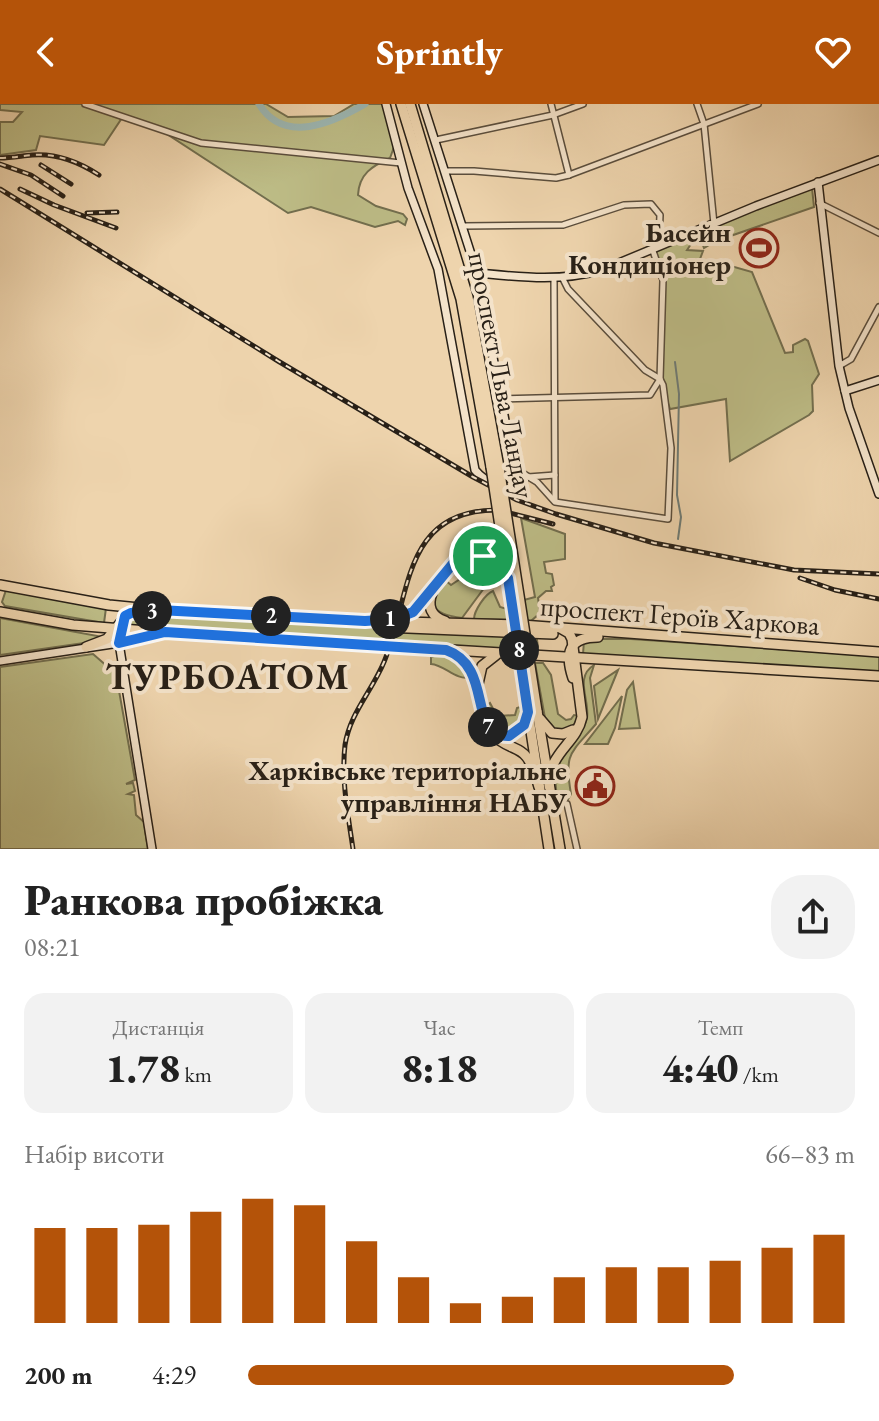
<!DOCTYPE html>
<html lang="uk">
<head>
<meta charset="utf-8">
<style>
	body { margin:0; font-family:"EB Garamond",serif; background:#f2f2f2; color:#222; height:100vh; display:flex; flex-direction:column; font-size:30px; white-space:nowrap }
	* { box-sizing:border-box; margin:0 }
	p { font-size:26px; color:#767676 }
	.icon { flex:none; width:44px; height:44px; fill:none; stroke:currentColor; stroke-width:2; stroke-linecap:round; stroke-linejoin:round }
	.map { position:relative; height:745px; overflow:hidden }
	.details { display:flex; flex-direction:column; background:#fff; flex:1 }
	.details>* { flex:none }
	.pin { position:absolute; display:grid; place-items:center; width:68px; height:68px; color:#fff; margin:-34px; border:4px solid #fff; border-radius:50%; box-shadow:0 2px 8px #0007 }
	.km { position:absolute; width:40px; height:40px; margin:-20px; border-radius:50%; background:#222; color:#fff; font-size:22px; line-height:40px; text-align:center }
	.round { display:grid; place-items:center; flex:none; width:84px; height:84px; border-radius:32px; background:#f2f2f2 }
	.headline { display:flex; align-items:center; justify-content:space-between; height:136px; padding:0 24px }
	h1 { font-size:44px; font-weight:800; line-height:60px }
	.stats { display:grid; grid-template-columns:repeat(3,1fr); gap:12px; height:136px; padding:8px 24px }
	.stats div { display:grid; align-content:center; border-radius:20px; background:#f2f2f2; text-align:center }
	.stats b { font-size:40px; font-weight:800 }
	.stats small { font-size:22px; font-weight:400 }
	.stats p { font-size:22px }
	.chart { height:224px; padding:16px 24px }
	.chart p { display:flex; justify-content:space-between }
	.chart svg { width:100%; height:144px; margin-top:8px; stroke:#b45309; stroke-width:6 }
	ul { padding:0 24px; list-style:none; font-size:26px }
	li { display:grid; grid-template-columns:128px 96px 1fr; align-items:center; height:60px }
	li i { height:20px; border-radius:10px; background:#b45309 }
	header { display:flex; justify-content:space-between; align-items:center; height:104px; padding:0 24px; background:#b45309; color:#fff; font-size:36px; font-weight:800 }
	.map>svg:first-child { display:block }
</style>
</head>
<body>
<header><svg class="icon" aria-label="back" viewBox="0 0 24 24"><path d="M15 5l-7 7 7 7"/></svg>Sprintly<svg class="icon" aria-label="heart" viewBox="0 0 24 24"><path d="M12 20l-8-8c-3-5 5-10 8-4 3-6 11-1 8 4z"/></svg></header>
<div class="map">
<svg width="879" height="745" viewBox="0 0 879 745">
	<rect width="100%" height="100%" fill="#eed4ad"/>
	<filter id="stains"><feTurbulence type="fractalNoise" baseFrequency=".0025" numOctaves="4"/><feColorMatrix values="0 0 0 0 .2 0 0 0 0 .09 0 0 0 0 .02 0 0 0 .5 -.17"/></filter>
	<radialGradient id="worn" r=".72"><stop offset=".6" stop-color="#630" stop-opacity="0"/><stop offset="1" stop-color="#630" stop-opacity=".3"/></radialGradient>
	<g fill="#bdbc86" stroke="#726e4e" stroke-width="2">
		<path d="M 0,0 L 266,0 L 288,13 L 334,12 L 354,0 L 383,0 L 394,43 L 390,54 C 372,62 359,70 358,91 L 376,102 L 403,110 L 407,115 L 405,121 L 398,117 L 375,123 L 311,103 L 288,109 L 156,23 L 122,14 L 104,41 L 40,32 L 36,46 L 0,51 L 0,18 L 13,18 L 22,8 L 0,6 Z"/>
		<path d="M 812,84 L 814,103 L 716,137 L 704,144 L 700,133 L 706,130 L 702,125 Z"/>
		<path d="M 688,131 L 693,137 L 687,146 L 703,147 L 697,163 L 701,171 L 731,162 L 752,168 L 785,249 L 793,248 L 793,241 L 805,235 L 808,237 L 819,270 L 812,281 L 813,307 L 809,311 L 730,357 L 726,295 L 670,305 L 660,275 L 663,176 L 653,147 Z"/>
		<path d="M 521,414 L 565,430 L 565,455 L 544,458 L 546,469 L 552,470 L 554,481 L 551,483 L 552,487 L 546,487 L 538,494 L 540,509 L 531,517 L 527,517 L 524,496 L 535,493 Z"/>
		<path d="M 480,457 L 489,457 L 490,476 L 462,514 C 431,510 427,501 445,476 L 451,481 L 478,463 Z"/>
		<path d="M 6,486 L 106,504 L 104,519 L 5,502 L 2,498 Z"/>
		<path d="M 493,487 L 500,503 L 507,505 L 508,516 L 474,515 C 474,507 485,490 493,487 Z"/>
		<path d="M 137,511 L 530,532 L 537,536 L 538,543 L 531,547 L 135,523 L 130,520 L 129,516 Z"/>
		<path d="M 0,514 L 103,533 L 98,537 L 0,551 Z"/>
		<path d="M 594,535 L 631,535 L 879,552 L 879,569 L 583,550 L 584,537 Z"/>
		<path d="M 93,550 L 116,570 L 135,676 L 126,680 L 133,679 L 135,687 L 128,690 L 134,691 L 136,711 L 144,718 L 148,745 L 0,745 L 0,563 Z"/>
		<path d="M 441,550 C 457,550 463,560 470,573 C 456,577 445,561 431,560 L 431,553 Z"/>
		<path d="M 535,559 L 543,559 L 551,571 L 558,610 L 566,616 L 571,615 L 574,611 L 579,612 L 571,625 L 555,626 L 545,614 Z"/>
		<path d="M 594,561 L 590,574 L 596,620 C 570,650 564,649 571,690 L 566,699 L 558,701 C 556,684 552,666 561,650 C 568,637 584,629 587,614 C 590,596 574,573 594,561 Z"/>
		<path d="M 618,566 L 598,615 L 594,582 Z"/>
		<path d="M 633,578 L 640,624 L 619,625 L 627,586 Z"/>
		<path d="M 622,592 L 615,624 L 608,640 L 585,640 Z"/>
		<path d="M 490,599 L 497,612 L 515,611 L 517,604 L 523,602 L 524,612 L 514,628 L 497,627 L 489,617 L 486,602 Z"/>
	</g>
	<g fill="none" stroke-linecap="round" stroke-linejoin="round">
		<path stroke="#6e7b75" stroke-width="2" d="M 675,258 L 679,290 L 677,391 L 681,413 L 678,435"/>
		<path stroke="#9cb7b3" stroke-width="7" d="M 259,0 C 284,41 332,19 365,0"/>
		<g stroke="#5a4d3c" stroke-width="8">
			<g id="street">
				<path d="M 85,0 L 201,39 L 401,59"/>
				<path d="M 551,0 L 569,71"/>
				<path d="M 697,0 L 704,20 L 714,120"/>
				<path d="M 436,36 L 553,11 L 583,0"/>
				<path d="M 446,67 L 474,67 L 556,74 L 569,71 L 758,0"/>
				<path d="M 819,99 L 879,129"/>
				<path d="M 464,122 L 563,121 L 624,101 L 651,100 L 660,111 L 659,135 L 653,147 L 663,176 L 660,275 L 663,281 L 671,344 L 668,415 L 555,398 L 537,378 L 514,364"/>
				<path d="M 554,175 L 555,397"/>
				<path d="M 839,262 L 851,255 L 879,203"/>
				<path d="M 502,295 L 650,291 L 660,275 L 645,266 L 568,185 L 563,175"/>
				<path d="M 528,373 L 555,371"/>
				<path d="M 567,700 L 577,745"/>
			</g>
		</g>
		<g stroke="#282017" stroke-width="10">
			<g id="secondary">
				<path d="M 386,0 L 408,84 L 438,165 L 475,366 C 488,382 504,383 514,364 L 477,169 L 423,0"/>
				<path d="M 818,78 L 839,262 L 849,304 L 879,390"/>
				<path d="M 477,169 C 520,173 560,178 602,166 L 756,102 L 879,56"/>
				<path d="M 845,287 L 879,276"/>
				<path d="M 119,539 L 152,745"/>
				<path d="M 0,557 L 119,539 L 155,530"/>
			</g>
		</g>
		<g stroke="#282017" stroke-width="12">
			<g id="primary">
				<path d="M 401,0 L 461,195 L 491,363"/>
				<path d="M 410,0 L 468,193 L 499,363"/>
				<path d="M 475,451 L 494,438 L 500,422"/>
				<path d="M 0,481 L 109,501 L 159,506 L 365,517 L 522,521 L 879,548"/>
				<path d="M 432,489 C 427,502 431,513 445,517"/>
				<path d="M 0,508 L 73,521 L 172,529 L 879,572"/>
				<path d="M 392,515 C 441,508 435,439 493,454 L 508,474"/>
				<path d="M 384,523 L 553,530"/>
				<path d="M 86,543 L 107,535 L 127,511 L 140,508"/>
				<path d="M 449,547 C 485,563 474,598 488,627 C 517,655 525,632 539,683"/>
				<path d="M 573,574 C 565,550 568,533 598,533"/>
				<path d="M 478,580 L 482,562 L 496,551"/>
				<path d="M 537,607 L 560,745"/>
				<path d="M 528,608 L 536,660"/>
				<path d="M 540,615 L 552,629 L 563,630 L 573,626"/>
				<path d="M 497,630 C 513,635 523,626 528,612"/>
				<path d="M 539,679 L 549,745"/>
				<path d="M 549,682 C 549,647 576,641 582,613 L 572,535 L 569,529 L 562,525"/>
			</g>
		</g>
		<use href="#street" stroke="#f4e3ca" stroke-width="5"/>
		<use href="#secondary" stroke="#f4e3ca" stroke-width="7"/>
		<use href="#primary" stroke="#eed4ad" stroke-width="9"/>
		<g stroke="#282017" stroke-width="5">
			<g id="rail">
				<path d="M 0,54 C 11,54 21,52 32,51 C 57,49 79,58 99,71"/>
				<path d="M 0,60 L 31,71 L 63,92"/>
				<path d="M 41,61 L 71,80"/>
				<path d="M 0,85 L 278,257 L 473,373 L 517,396 L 556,410 L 654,439 L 794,466 L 879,470"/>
				<path d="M 20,85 L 54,101 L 116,124"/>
				<path d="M 87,109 L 117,108"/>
				<path d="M 506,408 L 553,420"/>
				<path d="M 800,474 L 835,486 L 879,495"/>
				<path d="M 353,745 C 348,710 341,676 345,641 C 350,609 372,587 384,558 C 411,493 401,406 497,406"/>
			</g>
		</g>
		<use href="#rail" stroke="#f4e3ca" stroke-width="2" stroke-dasharray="6" stroke-linecap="butt"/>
		<g stroke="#282017" stroke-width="12" stroke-linecap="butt">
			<g id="primary-bridge">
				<path d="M 491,363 L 528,608"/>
				<path d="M 499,363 L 537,607"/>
			</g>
		</g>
		<use href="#primary-bridge" stroke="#eed4ad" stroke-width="9"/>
	</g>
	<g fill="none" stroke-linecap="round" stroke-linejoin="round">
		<g stroke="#fff" stroke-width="16">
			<path id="route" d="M 483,452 L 495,455 L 508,474 L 528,608 L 524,621 L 509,632 C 466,633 495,563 446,546 L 165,528 L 119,539 L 125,512 L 131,509 L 159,506 L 365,517 L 395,515 L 413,508 L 456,456 Z"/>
		</g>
		<use href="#route" stroke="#1a73e8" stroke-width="10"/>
	</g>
	<defs>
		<g id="stadium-ring" transform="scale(2)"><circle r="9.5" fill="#f4e3ca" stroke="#8f2418" stroke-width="1.5"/><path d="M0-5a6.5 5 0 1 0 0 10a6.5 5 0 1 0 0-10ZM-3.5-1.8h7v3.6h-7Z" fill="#8f2418"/></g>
		<g id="civic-ring" transform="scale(2)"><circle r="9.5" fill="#f4e3ca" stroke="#8f2418" stroke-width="1.5"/><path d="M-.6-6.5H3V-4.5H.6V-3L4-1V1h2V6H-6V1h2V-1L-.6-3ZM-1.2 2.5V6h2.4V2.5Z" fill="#8f2418"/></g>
	</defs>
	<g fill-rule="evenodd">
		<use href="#stadium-ring" x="759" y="144"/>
		<use href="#civic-ring" x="595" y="682"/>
	</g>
	<g text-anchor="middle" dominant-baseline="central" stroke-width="8" stroke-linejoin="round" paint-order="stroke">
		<g font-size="28" font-weight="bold" fill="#282017" stroke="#f4e3ca" text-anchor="end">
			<text x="731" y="128">Басейн<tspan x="731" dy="32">Кондиціонер</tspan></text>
			<text x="567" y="666">Харківське територіальне<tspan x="567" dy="32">управління НАБУ</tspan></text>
		</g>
		<g font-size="28" fill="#282017" stroke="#f4e3ca">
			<text transform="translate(502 271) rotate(79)">проспект Льва Ландау</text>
			<text transform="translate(680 511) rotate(4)">проспект Героїв Харкова</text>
		</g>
		<g font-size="36" font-weight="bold" letter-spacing="2" fill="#282017" stroke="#f4e3ca">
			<text x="228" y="572">ТУРБОАТОМ</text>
		</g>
	</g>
	<rect width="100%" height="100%" filter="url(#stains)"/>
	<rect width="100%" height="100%" fill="url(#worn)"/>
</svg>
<div class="pin" style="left:483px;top:452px;background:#1e9e55"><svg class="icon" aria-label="arrive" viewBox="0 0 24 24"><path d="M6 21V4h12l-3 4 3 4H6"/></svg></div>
<b class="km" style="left:390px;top:515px">1</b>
<b class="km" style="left:271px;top:512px">2</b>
<b class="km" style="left:152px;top:507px">3</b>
<b class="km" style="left:488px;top:623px">7</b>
<b class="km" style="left:519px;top:546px">8</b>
</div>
<section class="details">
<div class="headline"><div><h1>Ранкова пробіжка</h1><p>08:21</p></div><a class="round"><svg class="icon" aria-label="share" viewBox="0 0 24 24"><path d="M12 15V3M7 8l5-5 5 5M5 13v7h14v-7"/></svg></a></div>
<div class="stats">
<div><p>Дистанція</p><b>1.78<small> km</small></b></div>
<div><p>Час</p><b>8:18</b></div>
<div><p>Темп</p><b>4:40<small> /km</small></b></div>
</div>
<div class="chart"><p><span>Набір висоти</span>66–83 m</p>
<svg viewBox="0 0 160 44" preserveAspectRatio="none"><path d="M5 44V15M15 44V15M25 44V14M35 44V10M45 44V6M55 44V8M65 44V19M75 44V30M85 44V38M95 44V36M105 44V30M115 44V27M125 44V27M135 44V25M145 44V21M155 44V17"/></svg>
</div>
<ul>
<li><b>200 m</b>4:29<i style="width:80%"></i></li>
</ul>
</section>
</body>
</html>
